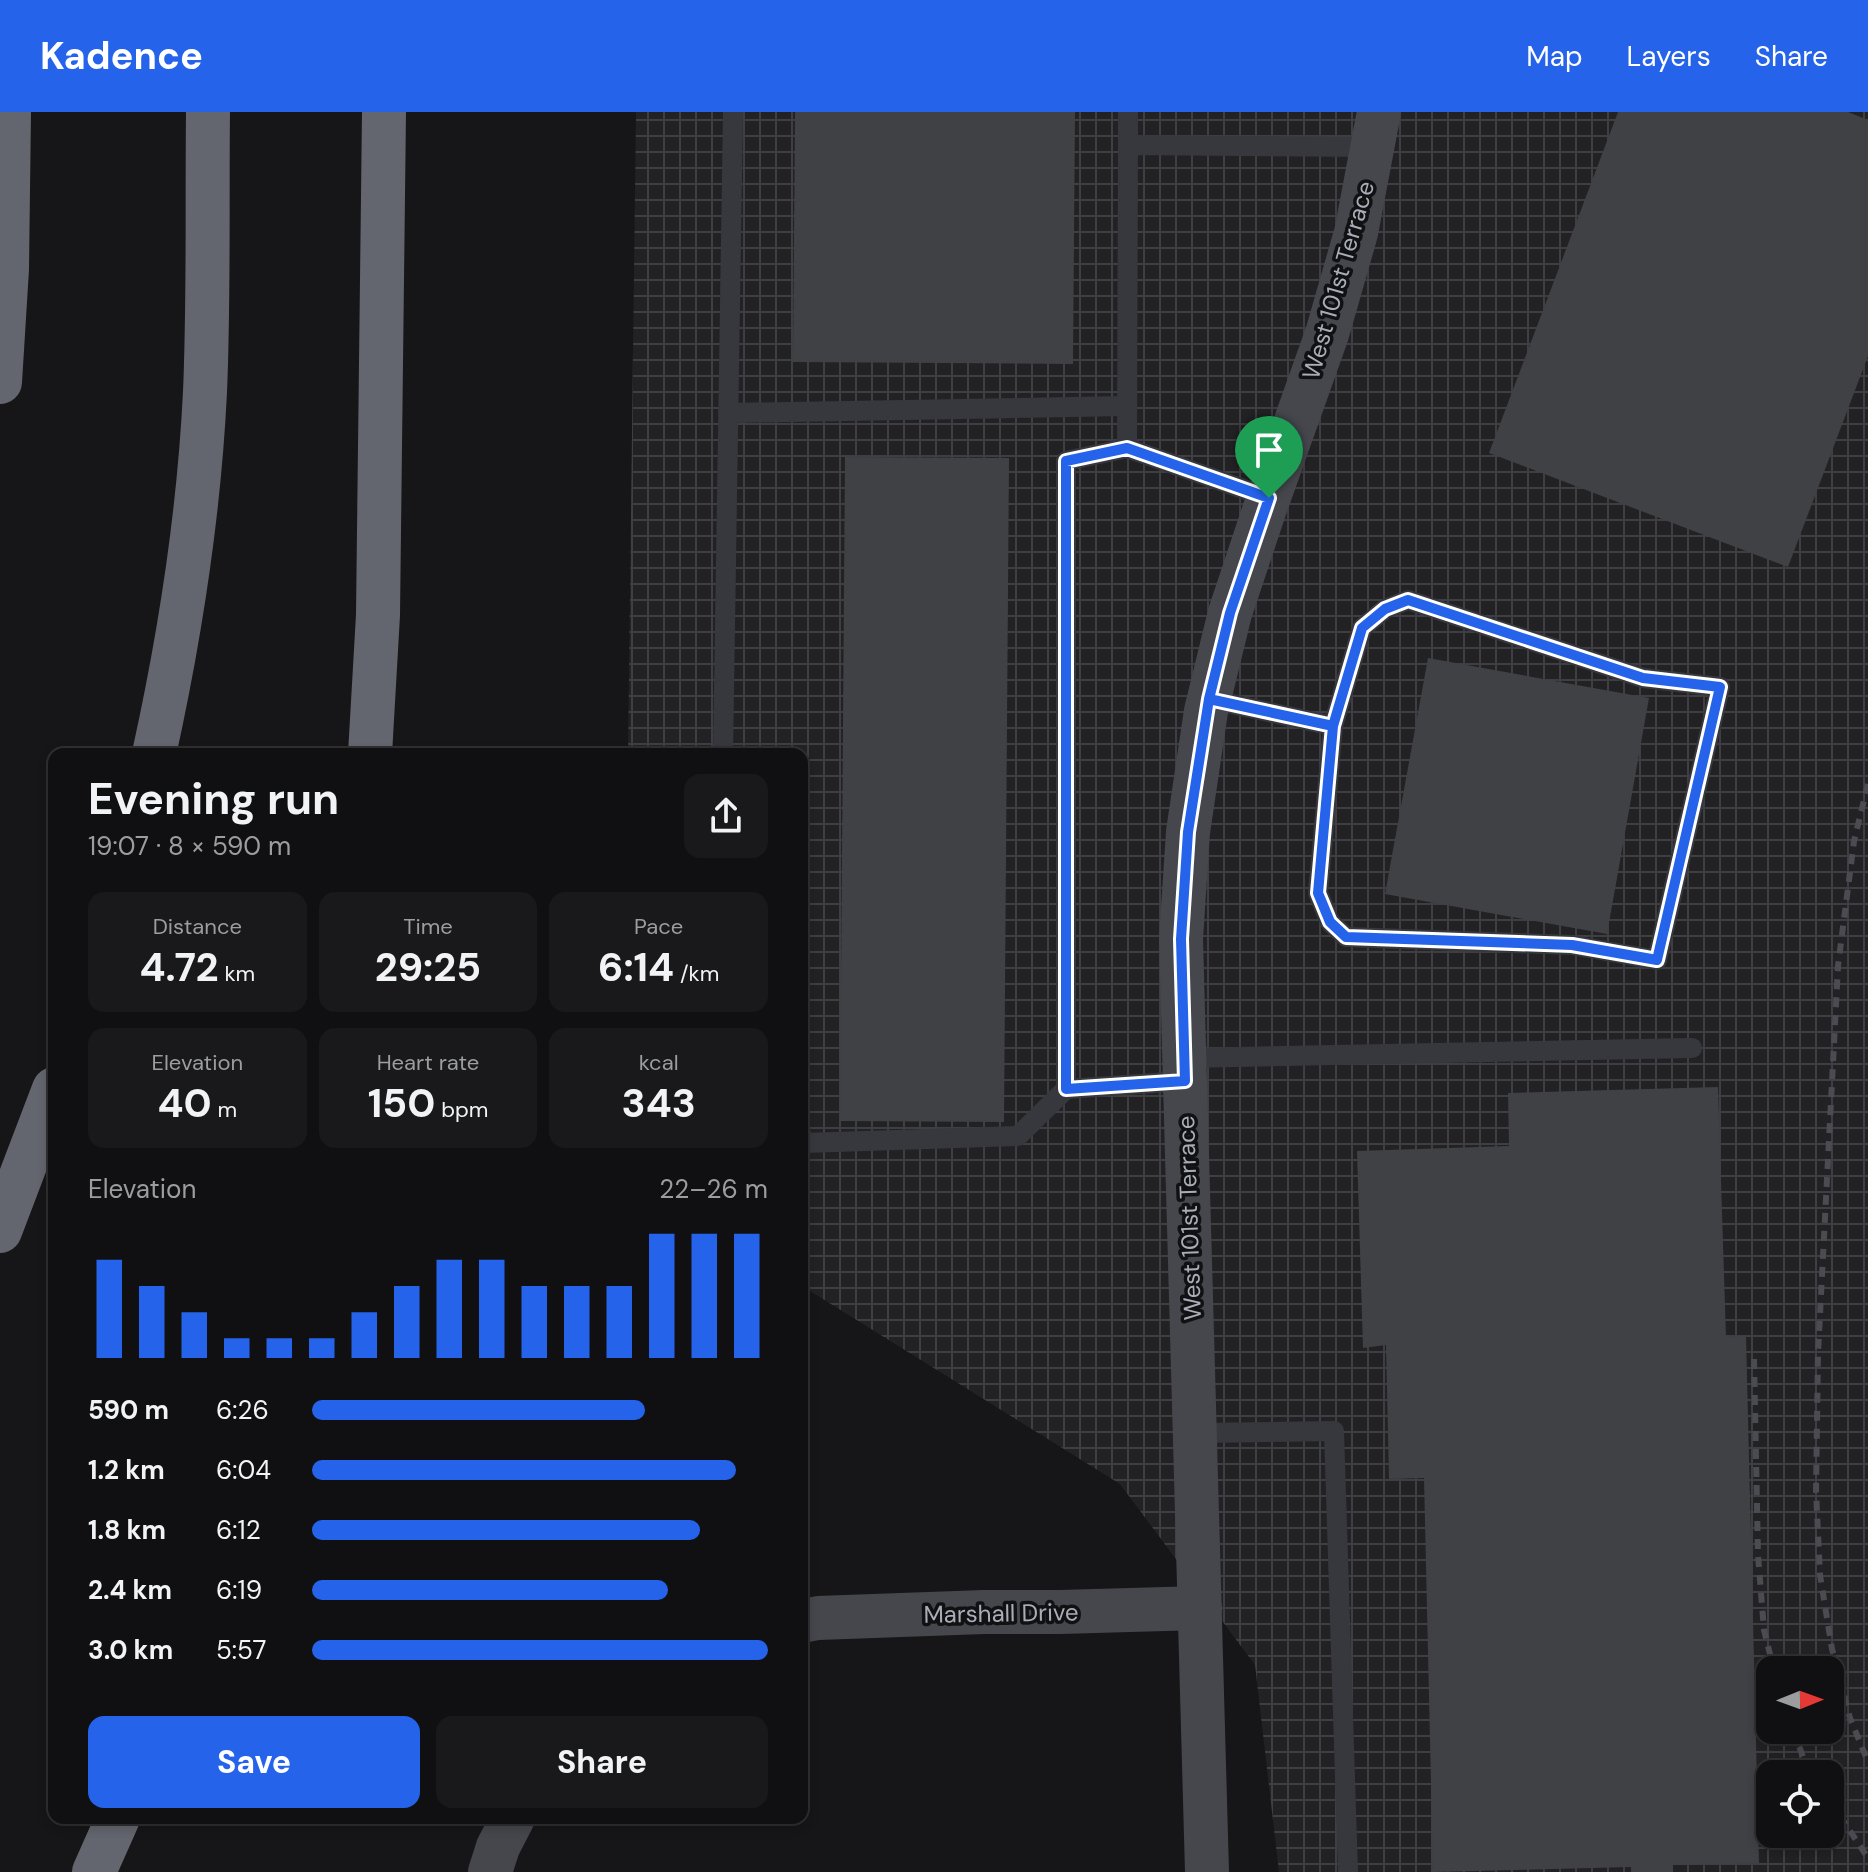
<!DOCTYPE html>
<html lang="en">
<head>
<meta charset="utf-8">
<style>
	body { margin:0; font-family:"DM Sans",sans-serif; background:#19191b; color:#f1f3f6; height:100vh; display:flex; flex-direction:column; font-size:30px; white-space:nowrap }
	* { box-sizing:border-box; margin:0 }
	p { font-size:26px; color:#9c9d9f }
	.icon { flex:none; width:44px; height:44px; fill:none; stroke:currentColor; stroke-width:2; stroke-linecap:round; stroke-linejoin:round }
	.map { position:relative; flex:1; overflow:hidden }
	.drawer { position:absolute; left:48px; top:636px; width:760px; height:1076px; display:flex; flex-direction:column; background:#101012; border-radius:16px; box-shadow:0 4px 12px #0003,0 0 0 2px #303032 }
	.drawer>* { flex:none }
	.needle { width:52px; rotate:89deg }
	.controls { position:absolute; left:1756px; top:1544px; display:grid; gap:16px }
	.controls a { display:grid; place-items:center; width:88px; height:88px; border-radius:16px; background:#101012; box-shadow:0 4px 12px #0003,0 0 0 2px #303032; font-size:40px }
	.pin { position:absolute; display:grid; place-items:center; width:68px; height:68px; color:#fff; margin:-82px -34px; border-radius:50% 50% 50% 0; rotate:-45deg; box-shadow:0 0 8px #0007 }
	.pin .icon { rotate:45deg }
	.round { display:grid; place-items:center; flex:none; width:84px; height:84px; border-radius:16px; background:#19191b }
	.headline { display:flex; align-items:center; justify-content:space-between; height:136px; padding:0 40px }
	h1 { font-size:44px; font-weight:700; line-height:60px }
	.figures { display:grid; grid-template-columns:repeat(3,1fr); gap:12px; height:136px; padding:8px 40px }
	.figures div { display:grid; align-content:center; border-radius:16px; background:#19191b; text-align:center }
	.figures b { font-size:40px; font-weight:700 }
	.figures small { font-size:22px; font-weight:400 }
	.figures p { font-size:22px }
	.chart { height:224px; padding:16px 40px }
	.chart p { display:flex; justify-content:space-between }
	.chart svg { width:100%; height:144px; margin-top:8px; stroke:#2563eb; stroke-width:6 }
	.cta { display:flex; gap:16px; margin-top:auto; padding:16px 40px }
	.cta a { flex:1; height:92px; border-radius:16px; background:#2563eb; color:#fff; font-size:32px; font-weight:700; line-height:92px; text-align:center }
	.cta a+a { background:#19191b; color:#f1f3f6 }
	ul { padding:0 40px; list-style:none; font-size:26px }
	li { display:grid; grid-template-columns:128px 96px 1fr; align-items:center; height:60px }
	li i { height:20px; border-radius:10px; background:#2563eb }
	header { display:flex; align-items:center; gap:48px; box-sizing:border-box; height:112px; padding:0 40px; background:#2563eb; color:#fff }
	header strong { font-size:38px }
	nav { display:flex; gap:44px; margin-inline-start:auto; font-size:28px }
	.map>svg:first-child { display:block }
</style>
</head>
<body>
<header>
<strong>Kadence</strong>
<nav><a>Map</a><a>Layers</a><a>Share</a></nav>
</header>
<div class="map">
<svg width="1868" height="1760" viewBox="0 0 1868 1760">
	<defs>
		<pattern id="industrial-grid" width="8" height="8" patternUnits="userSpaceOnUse" patternTransform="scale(2)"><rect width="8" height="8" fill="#222225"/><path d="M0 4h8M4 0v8" fill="none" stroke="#3f3f43"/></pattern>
	</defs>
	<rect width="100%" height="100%" fill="#161618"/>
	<path fill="url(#industrial-grid)" fill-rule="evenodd" d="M 636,0 L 1868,0 L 1868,1760 L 1279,1760 L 1255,1553 L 1120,1372 L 802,1174 L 802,642 L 628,642 ZM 1770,1558 L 1830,1558 L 1830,1618 L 1770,1618 ZM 1770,1662 L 1830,1662 L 1830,1722 L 1770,1722 Z"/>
	<g fill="#404145">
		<path d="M 795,0 L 1075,0 L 1073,252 L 793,250 Z"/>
		<path d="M 1618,0 L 1848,0 L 1868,8 L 1868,244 L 1788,455 L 1489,341 Z"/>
		<path d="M 845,345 L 1009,346 L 1004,1010 L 840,1009 Z"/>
		<path d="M 1428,546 L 1649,586 L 1607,822 L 1385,782 Z"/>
		<path d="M 1718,975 L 1726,1225 L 1746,1224 L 1759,1751 L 1673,1753 L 1673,1760 L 1631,1760 L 1631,1755 L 1433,1760 L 1424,1366 L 1389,1367 L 1386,1233 L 1363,1236 L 1357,1039 L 1509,1034 L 1508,981 Z"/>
	</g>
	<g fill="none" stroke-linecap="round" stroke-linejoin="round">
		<g stroke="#37383d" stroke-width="20">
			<path d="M 1128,33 L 1128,0"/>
			<path d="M 728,301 L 1127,294"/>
			<path d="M 1269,386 L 1127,336 L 1128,33 L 1373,35"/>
			<path d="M 1209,587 L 1333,614 L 1318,781 L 1330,810 L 1346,825 L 1572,833 L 1657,848 L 1720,575 L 1643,566 L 1408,488 L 1385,497 L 1362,516 L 1333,614"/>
			<path d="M 723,642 L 733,0"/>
			<path d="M 1185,946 L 1692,936"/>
			<path d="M 1066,977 L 1066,349 L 1127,336"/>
			<path d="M 802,1024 L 804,1031 L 1018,1024 L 1066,977 L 1185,969"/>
			<path d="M 1195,1321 L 1334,1319 L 1348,1760"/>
		</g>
		<g stroke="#45474d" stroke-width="44">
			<path d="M 802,1509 L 818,1506 L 984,1500 L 1060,1500 L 1200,1496"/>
			<path d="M 490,1760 L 498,1735 L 513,1706"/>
			<path d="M 1207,1760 L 1181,827 L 1188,720 L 1206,599 L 1230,501 L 1264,399 L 1327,222 L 1356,121 L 1379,0"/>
		</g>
		<g stroke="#63666e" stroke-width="44">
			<path d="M 0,270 L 7,157 L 9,0"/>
			<path d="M 154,642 C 180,524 199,402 205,280 C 209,187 207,93 208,0"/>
			<path d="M 370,642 L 378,503 L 384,0"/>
			<path d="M 0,1119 L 54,977"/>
			<path d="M 94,1760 L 118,1706"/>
		</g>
		<g stroke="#4a4c52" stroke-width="6" stroke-dasharray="10 8" stroke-linecap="butt">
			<path d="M 1868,672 L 1854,729 L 1838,854 L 1818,1241 L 1816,1379 L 1820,1463 L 1832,1537 L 1850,1606 L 1868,1650"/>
			<path d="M 1754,1247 L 1758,1443 L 1764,1518 L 1774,1558"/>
			<path d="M 1793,1618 L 1805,1650 L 1812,1662"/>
			<path d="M 1830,1689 L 1868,1746"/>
		</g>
	</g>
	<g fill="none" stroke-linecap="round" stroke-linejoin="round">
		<g stroke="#fff" stroke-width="16">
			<path id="route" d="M 1269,386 L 1127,336 L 1066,349 L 1066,977 L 1185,969 L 1181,827 L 1188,720 L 1209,587 L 1333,614 L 1318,781 L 1330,810 L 1346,825 L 1572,833 L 1657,848 L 1720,575 L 1643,566 L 1408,488 L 1385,497 L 1362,516 L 1333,614 L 1209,587 L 1230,501 L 1269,386"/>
		</g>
		<use href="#route" stroke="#2563eb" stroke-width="10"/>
	</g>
	<g text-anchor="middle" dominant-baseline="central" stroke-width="7" stroke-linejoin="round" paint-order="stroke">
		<g font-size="24" fill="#a8adb8" stroke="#111113">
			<text transform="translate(1338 168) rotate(-74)">West 101st Terrace</text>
			<text transform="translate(1189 1106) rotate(-92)">West 101st Terrace</text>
			<text transform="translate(1001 1501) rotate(-1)">Marshall Drive</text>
		</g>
	</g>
</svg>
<div class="controls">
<a><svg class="needle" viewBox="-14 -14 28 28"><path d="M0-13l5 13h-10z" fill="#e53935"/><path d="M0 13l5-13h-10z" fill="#9c9d9f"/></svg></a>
<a><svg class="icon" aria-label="locate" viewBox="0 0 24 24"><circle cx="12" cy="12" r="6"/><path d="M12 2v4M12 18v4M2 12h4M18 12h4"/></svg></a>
</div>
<div class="pin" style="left:1269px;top:386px;background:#1e9e55"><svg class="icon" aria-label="arrive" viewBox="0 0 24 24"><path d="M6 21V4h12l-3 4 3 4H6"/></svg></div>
<section class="drawer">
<div class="headline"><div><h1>Evening run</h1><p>19:07 · 8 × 590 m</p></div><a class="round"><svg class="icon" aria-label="share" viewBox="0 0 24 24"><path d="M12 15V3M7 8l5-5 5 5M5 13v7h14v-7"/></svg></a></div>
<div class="figures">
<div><p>Distance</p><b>4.72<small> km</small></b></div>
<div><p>Time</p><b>29:25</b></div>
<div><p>Pace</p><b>6:14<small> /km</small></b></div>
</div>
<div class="figures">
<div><p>Elevation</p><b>40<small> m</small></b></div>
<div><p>Heart rate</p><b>150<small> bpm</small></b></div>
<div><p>kcal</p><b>343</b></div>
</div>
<div class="chart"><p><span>Elevation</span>22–26 m</p>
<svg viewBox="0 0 160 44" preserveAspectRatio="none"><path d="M5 44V14M15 44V22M25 44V30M35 44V38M45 44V38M55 44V38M65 44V30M75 44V22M85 44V14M95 44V14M105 44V22M115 44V22M125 44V22M135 44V6M145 44V6M155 44V6"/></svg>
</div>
<ul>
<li><b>590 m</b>6:26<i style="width:73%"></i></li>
<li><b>1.2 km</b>6:04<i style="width:93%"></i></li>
<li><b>1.8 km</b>6:12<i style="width:85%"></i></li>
<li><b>2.4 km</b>6:19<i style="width:78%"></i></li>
<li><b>3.0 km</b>5:57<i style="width:100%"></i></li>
</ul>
<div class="cta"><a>Save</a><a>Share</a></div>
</section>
</div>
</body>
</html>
